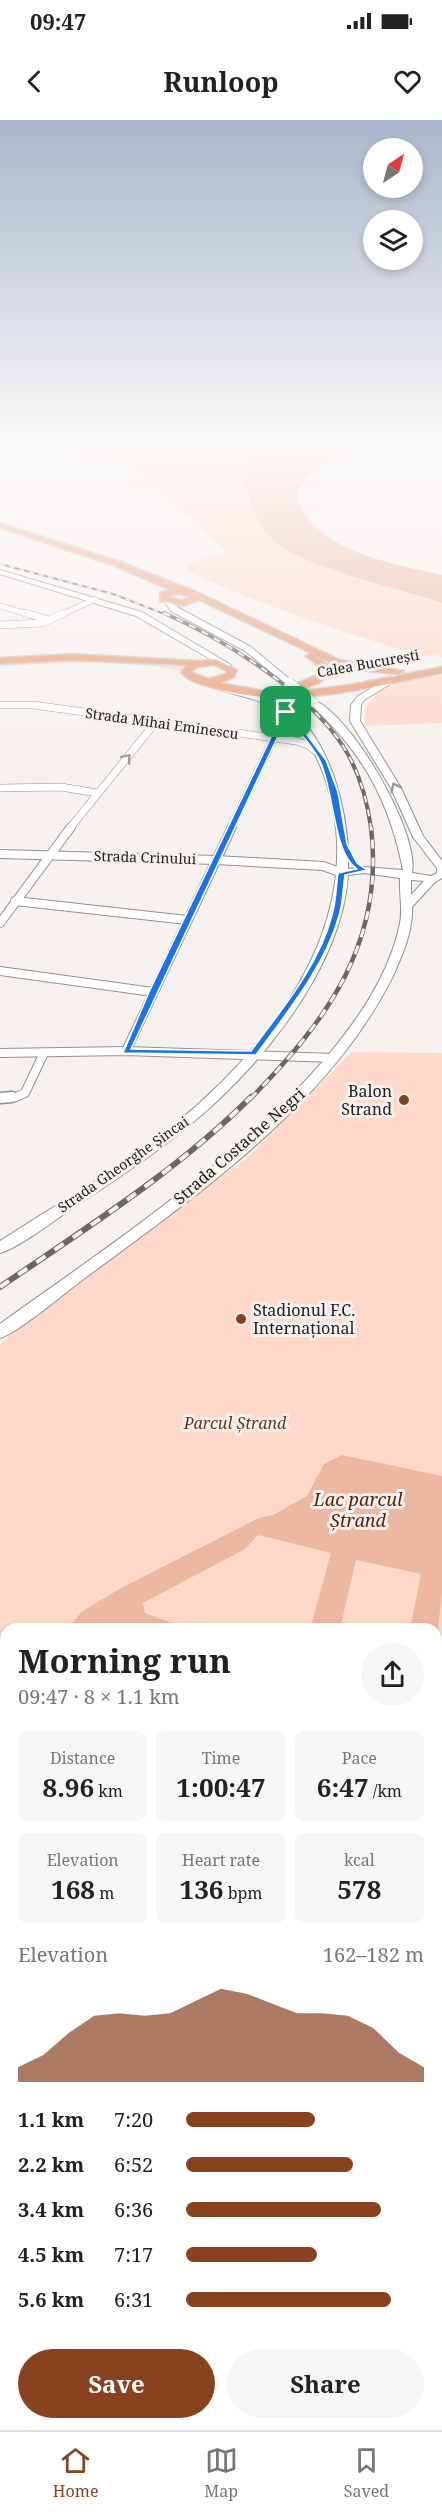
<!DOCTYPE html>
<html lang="en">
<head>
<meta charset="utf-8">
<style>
	body { margin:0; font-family:"Noto Serif",serif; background:#f6f6f6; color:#222; height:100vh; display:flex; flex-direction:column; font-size:22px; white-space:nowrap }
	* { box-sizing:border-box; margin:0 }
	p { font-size:20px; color:#767676 }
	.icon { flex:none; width:33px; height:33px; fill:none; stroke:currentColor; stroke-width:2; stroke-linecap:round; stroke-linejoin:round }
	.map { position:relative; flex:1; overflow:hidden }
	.details { position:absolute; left:0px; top:1503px; width:442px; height:807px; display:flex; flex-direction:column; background:#fff; border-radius:18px 18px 0 0; box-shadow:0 3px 9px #0003 }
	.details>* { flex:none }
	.needle { width:39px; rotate:36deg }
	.fabs { position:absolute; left:363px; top:18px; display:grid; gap:12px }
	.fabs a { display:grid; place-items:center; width:60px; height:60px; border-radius:50%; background:#fff; box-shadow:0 3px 9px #0003; font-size:30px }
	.pin { position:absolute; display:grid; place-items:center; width:51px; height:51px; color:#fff; margin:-26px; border-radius:12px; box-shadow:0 3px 9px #0006 }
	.round { display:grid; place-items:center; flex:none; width:63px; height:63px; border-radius:32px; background:#f6f6f6 }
	.head { display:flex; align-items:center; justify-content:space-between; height:102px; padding:0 18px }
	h1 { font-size:33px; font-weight:700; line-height:45px }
	.figures { display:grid; grid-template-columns:repeat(3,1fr); gap:9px; height:102px; padding:6px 18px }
	.figures div { display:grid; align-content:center; border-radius:9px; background:#f6f6f6; text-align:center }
	.figures b { font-size:26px; font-weight:700 }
	.figures small { font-size:16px; font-weight:400 }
	.figures p { font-size:16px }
	.chart { height:168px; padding:12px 18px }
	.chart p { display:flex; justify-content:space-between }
	.chart svg { width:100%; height:108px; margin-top:6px; fill:#894220; opacity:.7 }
	.button { display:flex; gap:12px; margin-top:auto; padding:12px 18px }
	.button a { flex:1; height:69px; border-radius:36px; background:#894220; color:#fff; font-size:24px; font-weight:700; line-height:69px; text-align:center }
	.button a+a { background:#f6f6f6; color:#222 }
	ul { padding:0 18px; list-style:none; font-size:20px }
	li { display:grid; grid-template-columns:96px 72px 1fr; align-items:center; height:45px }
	li i { height:15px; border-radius:8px; background:#894220 }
	.status { display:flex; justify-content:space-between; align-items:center; height:42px; padding:0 30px; background:#fff; direction:ltr }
	.status svg { height:16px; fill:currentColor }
	header { display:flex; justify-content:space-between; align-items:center; height:78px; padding:0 18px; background:#fff; font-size:27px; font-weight:700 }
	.tabs { display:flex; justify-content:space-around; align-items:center; height:84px; border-top:2px solid #e0e0e0; background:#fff; font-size:16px; color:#767676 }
	.tabs a { display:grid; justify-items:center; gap:3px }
	.tabs .current { color:#894220 }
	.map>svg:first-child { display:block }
</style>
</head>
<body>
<div class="status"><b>09:47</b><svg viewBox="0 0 49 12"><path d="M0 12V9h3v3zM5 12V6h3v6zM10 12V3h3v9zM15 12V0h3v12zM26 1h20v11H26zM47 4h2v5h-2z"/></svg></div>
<header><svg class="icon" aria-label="back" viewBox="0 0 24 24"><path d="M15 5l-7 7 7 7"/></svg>Runloop<svg class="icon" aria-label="heart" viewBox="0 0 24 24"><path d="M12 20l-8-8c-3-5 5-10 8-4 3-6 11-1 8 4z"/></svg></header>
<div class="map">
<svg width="442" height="2310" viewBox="0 0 442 2310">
	<rect width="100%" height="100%" fill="#f6f1ef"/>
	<g fill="#fed9c9">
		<path d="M 49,326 L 286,326 L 247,339 L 253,344 L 248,356 L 243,359 C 250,380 255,400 270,417 C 295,446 403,469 442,483 L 442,538 L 437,534 L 424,536 L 413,529 L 402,530 C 330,507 257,484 188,451 L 186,444 L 228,432 L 152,366 L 129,368 L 123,363 L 144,360 L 114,334 Z"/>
		<path d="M 61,538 L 197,543 L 186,552 C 128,539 59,543 0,546 L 0,541 Z"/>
		<path d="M 433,555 L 442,556 L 442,603 L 365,606 C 358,569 405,560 433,555 Z"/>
		<path d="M 352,932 L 442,933 L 442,2170 L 437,2214 L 436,1509 L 6,1509 L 6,2304 L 425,2304 L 424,2310 L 0,2310 L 0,1224 L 43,1187 L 246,1039 Z"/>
	</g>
	<g fill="#edb8a2">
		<path d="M 286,326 L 351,326 C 338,336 309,353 301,366 C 296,377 299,387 306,396 C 337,436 396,444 442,455 L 442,483 C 403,469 294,446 270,417 C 255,400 250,380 243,359 L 248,356 L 253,344 L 247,339 Z"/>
		<path d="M 342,1335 L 442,1356 L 442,1471 L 437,1520 L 436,1509 L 410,1509 L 421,1454 L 356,1440 L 340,1509 L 310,1509 L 331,1433 L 258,1415 L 245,1429 L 143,1483 L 145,1493 L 187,1509 L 69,1509 L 81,1492 L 121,1468 L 259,1398 L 273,1395 L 307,1376 L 324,1344 Z"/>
		<path d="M 6,1602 L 6,1689 L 0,1691 L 0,1611 Z"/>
	</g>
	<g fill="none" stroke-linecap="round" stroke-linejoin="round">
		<g stroke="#94908e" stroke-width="6">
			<g id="street-far3">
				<path d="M 0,486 L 31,495"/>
				<path d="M 61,495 L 95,479"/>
			</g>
		</g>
		<g stroke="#94908e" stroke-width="8">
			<g id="street-far2">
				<path d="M 25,493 L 46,499"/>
				<path d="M 0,505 L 43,503 L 64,493"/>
				<path d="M 0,585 L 33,585 L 296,621 L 308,625 L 320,634"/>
				<path d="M 0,668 L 61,667 L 97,673"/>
				<path d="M 70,708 L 156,602"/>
				<path d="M 231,708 L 286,592"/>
			</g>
		</g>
		<g stroke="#94908e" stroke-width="10">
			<g id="street-far1">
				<path d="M 0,734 L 216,740 L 323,746 L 342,753"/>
				<path d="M 15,781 L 187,800"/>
				<path d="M 0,803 L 71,707"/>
				<path d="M 0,851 L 153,872"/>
				<path d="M 126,931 L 232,707"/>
				<path d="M 0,933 L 126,931 L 334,938"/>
				<path d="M 0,978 L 16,977 L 25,973 L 44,933"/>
			</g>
		</g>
		<g stroke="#94908e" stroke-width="13">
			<path id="street" d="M 0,978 L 12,977"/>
		</g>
		<g stroke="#94908e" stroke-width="2">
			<g id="secondary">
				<path d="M 0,450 L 142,492 L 231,545 L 224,547 L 136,496 L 0,454 Z"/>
				<path d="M 169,480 L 177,487 L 251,527 L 293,562 L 286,564 L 245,531 L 171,491 L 165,482 Z"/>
				<path d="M 394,555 L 397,556 L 397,560 L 364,580 L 361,585 L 360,601 L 401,668 L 423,716 L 442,741 L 442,758 L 435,762 L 412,787 C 413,811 403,834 393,856 C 331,982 199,1074 89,1155 C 69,1169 20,1212 0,1218 L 0,1204 C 121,1116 370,957 400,803 C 403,789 399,773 400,758 L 364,753 L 348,755 C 342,851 254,955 181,1012 C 148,1039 112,1062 77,1085 C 59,1097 19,1128 0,1133 L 0,1121 C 58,1083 120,1049 174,1005 C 267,929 358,815 333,688 C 326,654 310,611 279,591 C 263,580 242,577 224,571 L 224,567 C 234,566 245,572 255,574 C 265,577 276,581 285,586 C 332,617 350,697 348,749 L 364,747 L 403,750 C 389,680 363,633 311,585 L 311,581 L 314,580 C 352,596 420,713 412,753 L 431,756 L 437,753 L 437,748 L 413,717 L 391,668 L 350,601 L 351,585 L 358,576 ZM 411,760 L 424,761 L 411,775 Z"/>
			</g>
		</g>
		<g stroke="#cecece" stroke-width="3">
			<path id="primary" d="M 0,403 L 118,441 L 197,472 L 340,540 L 404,551 L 399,554 C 370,552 344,549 318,537 L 330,546 L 327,557 L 319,563 L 293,572 L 350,565 L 442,547 L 442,553 C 368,567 293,590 218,569 C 205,565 190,563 181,552 L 187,545 L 72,540 L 0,544 L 0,538 L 72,534 L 199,541 L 215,539 L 237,550 L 234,557 L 220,563 L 264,571 L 283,572 L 284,569 L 319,554 L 320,547 L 306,536 L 311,533 L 199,480 L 183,486 L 160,481 L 161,472 L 171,470 L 112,445 L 0,408 ZM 176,474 L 190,477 L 182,480 L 168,477 ZM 214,545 L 227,551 L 226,554 L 208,559 L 191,552 L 197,547 Z"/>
		</g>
		<use href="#street-far3" stroke="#fff" stroke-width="5"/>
		<use href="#street-far2" stroke="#fff" stroke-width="7"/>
		<use href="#street-far1" stroke="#fff" stroke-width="8"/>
		<use href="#street" stroke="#fff" stroke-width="10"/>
		<use href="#secondary" fill="#fff" fill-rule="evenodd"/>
		<use href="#primary" fill="#eba27d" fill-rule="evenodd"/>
		<g stroke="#6a6766" stroke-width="2">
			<path id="rail-far3" d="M 0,444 L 113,474 L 167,495"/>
		</g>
		<g stroke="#6a6766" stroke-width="4">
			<path id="rail-far2" d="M 164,493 C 225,520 306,570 343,626 C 359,651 367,679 371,708"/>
		</g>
		<g stroke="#6a6766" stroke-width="4.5">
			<path id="rail-far1" d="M 250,979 C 327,901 385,822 371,707"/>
		</g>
		<g stroke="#6a6766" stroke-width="6">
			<path id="rail" d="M 0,1167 C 86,1108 177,1051 251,977"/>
		</g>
		<use href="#rail-far3" stroke="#f6f1ef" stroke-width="1.5" stroke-dasharray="5" stroke-linecap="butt"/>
		<use href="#rail-far2" stroke="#f6f1ef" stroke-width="2" stroke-dasharray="7" stroke-linecap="butt"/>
		<use href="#rail-far1" stroke="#f6f1ef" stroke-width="3" stroke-dasharray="9" stroke-linecap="butt"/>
		<use href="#rail" stroke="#f6f1ef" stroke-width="4" stroke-dasharray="11" stroke-linecap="butt"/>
		<g stroke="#94908e" stroke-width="10" stroke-linecap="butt">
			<path id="secondary-bridge" d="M 289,562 L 314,583"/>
		</g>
		<use href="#secondary-bridge" stroke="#fff" stroke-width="9"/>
	</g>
	<defs><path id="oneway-chevron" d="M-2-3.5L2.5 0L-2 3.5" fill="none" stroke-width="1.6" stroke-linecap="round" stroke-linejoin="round" transform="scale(1.5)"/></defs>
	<g stroke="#9c9b9a">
		<use href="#oneway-chevron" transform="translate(127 638) rotate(-50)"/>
		<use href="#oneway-chevron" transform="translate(395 667) rotate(-116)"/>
	</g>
	<linearGradient id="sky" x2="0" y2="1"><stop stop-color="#aab6cc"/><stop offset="0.5" stop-color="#fbf9f8"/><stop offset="1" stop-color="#fbf9f8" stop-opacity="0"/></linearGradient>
	<rect width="442" height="649" fill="url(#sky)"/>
	<path fill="#1a73e8" stroke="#fff" stroke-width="1.5" fill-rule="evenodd" d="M 288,590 L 326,640 L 338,672 L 347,724 L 357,743 L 367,750 L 345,755 C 343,768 343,783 339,796 C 324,848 287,892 256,935 L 123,933 L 149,872 L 283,592 ZM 287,597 C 298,611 312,625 320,641 C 334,670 333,733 357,749 L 338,753 C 336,767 336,782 332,795 C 319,846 281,890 251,931 L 131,929 Z"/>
	<g fill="#894220" stroke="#f6f1ef" stroke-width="2">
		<circle cx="404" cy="980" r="6"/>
		<circle cx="241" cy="1199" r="6"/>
	</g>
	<g text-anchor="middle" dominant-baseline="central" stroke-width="6" stroke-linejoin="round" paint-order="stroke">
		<g font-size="14" fill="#22201f" stroke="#f6f1ef">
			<text transform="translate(368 543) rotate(-10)">Calea București</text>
			<text transform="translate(162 603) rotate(8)">Strada Mihai Eminescu</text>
			<text transform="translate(145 737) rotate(2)">Strada Crinului</text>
			<text transform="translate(123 1044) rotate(-35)">Strada Gheorghe Șincai</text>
		</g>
		<g font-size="16" fill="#22201f" stroke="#f6f1ef" text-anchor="end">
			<text x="392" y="971">Balon<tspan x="392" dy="18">Strand</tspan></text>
			<text x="253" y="1190" text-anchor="start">Stadionul F.C.<tspan x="253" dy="18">Internațional</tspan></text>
		</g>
		<g font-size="16" fill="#22201f" stroke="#f6f1ef">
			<text transform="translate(239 1026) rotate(-41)">Strada Costache Negri</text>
		</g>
		<g font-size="16" font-style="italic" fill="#713113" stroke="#f6f1ef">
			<text x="235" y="1303">Parcul Ștrand</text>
		</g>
		<g font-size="18" font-style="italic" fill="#5c1f00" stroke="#f6f1ef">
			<text x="358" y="1379">Lac parcul<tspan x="358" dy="21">Ștrand</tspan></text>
		</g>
	</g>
</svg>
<div class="fabs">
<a><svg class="needle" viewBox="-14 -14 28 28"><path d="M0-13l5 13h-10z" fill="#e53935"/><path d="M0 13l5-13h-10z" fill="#767676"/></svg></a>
<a><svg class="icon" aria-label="layers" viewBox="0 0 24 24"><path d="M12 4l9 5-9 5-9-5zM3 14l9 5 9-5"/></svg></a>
</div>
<div class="pin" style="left:286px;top:592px;background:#1e9e55"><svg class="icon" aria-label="arrive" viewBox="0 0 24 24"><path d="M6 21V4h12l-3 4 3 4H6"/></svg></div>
<section class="details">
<div class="head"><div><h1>Morning run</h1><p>09:47 · 8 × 1.1 km</p></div><a class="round"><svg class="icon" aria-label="share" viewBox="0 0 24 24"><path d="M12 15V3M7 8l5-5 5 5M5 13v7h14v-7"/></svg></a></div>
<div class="figures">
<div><p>Distance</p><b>8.96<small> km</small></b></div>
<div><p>Time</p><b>1:00:47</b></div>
<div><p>Pace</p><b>6:47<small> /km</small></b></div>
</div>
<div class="figures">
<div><p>Elevation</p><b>168<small> m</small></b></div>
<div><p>Heart rate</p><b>136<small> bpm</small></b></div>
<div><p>kcal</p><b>578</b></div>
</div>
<div class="chart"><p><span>Elevation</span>162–182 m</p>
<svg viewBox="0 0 160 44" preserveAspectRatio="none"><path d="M0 44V38L10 33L20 24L30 17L40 16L50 17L60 16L70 11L80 6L90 8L100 12L110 16L120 16L130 17L140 22L150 32L160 38V44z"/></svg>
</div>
<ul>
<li><b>1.1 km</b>7:20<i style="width:54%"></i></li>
<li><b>2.2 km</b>6:52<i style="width:70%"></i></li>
<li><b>3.4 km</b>6:36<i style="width:82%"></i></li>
<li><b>4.5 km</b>7:17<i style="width:55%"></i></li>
<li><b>5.6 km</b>6:31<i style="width:86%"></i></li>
</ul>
<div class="button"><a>Save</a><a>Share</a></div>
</section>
</div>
<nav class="tabs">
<a class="current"><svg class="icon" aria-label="home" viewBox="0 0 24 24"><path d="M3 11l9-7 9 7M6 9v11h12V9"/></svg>Home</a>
<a><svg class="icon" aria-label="map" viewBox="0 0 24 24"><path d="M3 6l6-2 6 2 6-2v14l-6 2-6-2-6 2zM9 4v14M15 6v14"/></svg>Map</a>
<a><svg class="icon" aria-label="saved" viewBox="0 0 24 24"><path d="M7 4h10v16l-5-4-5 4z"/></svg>Saved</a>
</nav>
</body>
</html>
